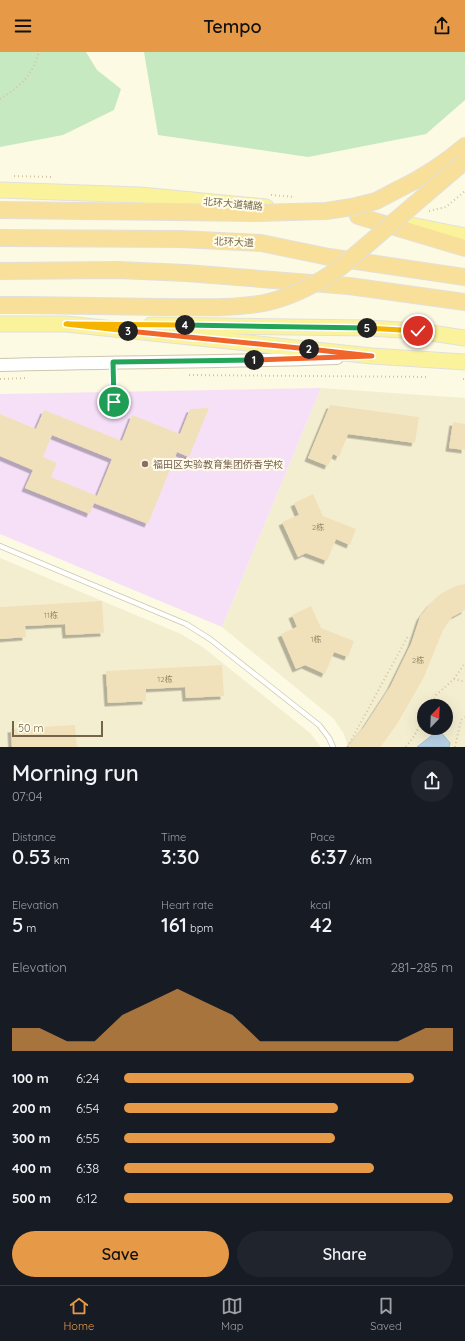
<!DOCTYPE html>
<html lang="en">
<head>
<meta charset="utf-8">
<style>
	body { margin:0; font-family:Quicksand,"Noto Sans SC",sans-serif; background:#20242c; color:#f1f3f6; height:100vh; display:flex; flex-direction:column; font-size:15px; white-space:nowrap }
	* { box-sizing:border-box; margin:0 }
	p { font-size:13px; color:#9ea1a6 }
	.icon { flex:none; width:22px; height:22px; fill:none; stroke:currentColor; stroke-width:2; stroke-linecap:round; stroke-linejoin:round }
	.map { position:relative; height:695px; overflow:hidden }
	.sheet { display:flex; flex-direction:column; background:#171b24; flex:1 }
	.sheet>* { flex:none }
	.needle { width:26px; rotate:23deg }
	.tools { position:absolute; left:417px; top:647px; display:grid; gap:8px }
	.tools a { display:grid; place-items:center; width:36px; height:36px; border-radius:50%; background:#171b24; box-shadow:0 4px 16px #0002; font-size:20px }
	.scale { position:absolute; left:12px; bottom:10px; width:91px; box-sizing:border-box; padding-left:4px; border:2px solid #746549; border-top:0; font-size:11px; line-height:14px; white-space:nowrap; color:#746549; -webkit-text-stroke:3px #fffde9; paint-order:stroke }
	.pin { position:absolute; display:grid; place-items:center; width:34px; height:34px; color:#fff; margin:-17px; border:2px solid #fff; border-radius:50%; box-shadow:0 1px 4px #0007 }
	.km { position:absolute; width:20px; height:20px; margin:-10px; border-radius:50%; background:#222; color:#fff; font-size:11px; line-height:20px; text-align:center }
	.round { display:grid; place-items:center; flex:none; width:42px; height:42px; border-radius:21px; background:#20242c }
	.overview { display:flex; align-items:center; justify-content:space-between; height:68px; padding:0 12px }
	h1 { font-size:22px; font-weight:600; line-height:30px }
	.figures { display:grid; grid-template-columns:repeat(3,1fr); gap:6px; height:68px; padding:4px 12px }
	.figures div { display:grid; align-content:center }
	.figures b { font-size:20px; font-weight:600 }
	.figures small { font-size:11px; font-weight:400 }
	.figures p { font-size:11px }
	.chart { height:112px; padding:8px 12px }
	.chart p { display:flex; justify-content:space-between }
	.chart svg { width:100%; height:72px; margin-top:4px; fill:#e69a48; opacity:.7 }
	.cta { display:flex; gap:8px; margin-top:auto; padding:8px 12px }
	.cta a { flex:1; height:46px; border-radius:24px; background:#e69a48; color:#111; font-size:16px; font-weight:600; line-height:46px; text-align:center }
	.cta a+a { background:#20242c; color:#f1f3f6 }
	ul { padding:0 12px; list-style:none; font-size:13px }
	li { display:grid; grid-template-columns:64px 48px 1fr; align-items:center; height:30px }
	li i { height:10px; border-radius:5px; background:#e69a48 }
	header { display:flex; justify-content:space-between; align-items:center; height:52px; padding:0 12px; background:#e69a48; color:#111; font-size:18px; font-weight:600 }
	.tabs { display:flex; justify-content:space-around; align-items:center; height:56px; border-top:1px solid #363941; background:#171b24; font-size:11px; color:#9ea1a6 }
	.tabs a { display:grid; justify-items:center; gap:2px }
	.tabs .on { color:#e69a48 }
	.map>svg:first-child { display:block }
</style>
</head>
<body>
<header><svg class="icon" aria-label="menu" viewBox="0 0 24 24"><path d="M4 6h16M4 12h16M4 18h16"/></svg>Tempo<svg class="icon" aria-label="share" viewBox="0 0 24 24"><path d="M12 15V3M7 8l5-5 5 5M5 13v7h14v-7"/></svg></header>
<div class="map">
<svg width="465" height="695" viewBox="0 0 465 695">
	<defs>
		<filter id="shadow"><feDropShadow dx="-3.5" dy="3.5" stdDeviation="0" flood-color="#0004"/></filter>
	</defs>
	<rect width="100%" height="100%" fill="#fcfae3"/>
	<g fill="#f4eed1" fill-rule="evenodd">
		<path d="M 321,336 L 465,346 L 465,695 L 348,695 L 344,682 L 334,667 L 222,575 ZM 424,654 L 446,654 L 446,676 L 424,676 Z"/>
		<path d="M 0,506 L 181,582 L 204,596 L 310,681 L 321,695 L 0,695 Z"/>
	</g>
	<path fill="#f6e0f8" d="M 321,336 L 222,575 L 0,482 L 0,342 Z"/>
	<g fill="#c6e9c1">
		<path d="M 0,0 L 86,0 L 97,18 L 121,37 L 114,58 L 63,83 L 0,95 Z"/>
		<path d="M 144,0 L 465,0 L 465,48 L 426,82 L 308,105 L 158,83 Z"/>
	</g>
	<path fill="#b7d1e5" stroke="#9ebdd7" d="M 439,678 L 450,691 L 449,695 L 417,695 Z"/>
	<g fill="#f1e1ba" fill-rule="evenodd" filter="url(#shadow)">
		<path d="M 330,353 L 419,365 L 415,391 L 348,382 L 339,405 L 333,402 L 328,414 L 308,406 Z"/>
		<path d="M 209,356 L 189,405 L 177,400 L 148,472 L 94,451 L 90,462 L 25,436 L 33,418 L 0,404 L 0,362 L 36,377 L 44,358 L 122,389 L 132,363 L 180,382 L 190,357 ZM 52,383 L 112,407 L 97,444 L 51,425 L 57,411 L 43,405 Z"/>
		<path d="M 453,370 L 465,372 L 465,398 L 449,396 Z"/>
		<path d="M 313,442 L 323,464 L 356,477 L 350,493 L 336,487 L 327,509 L 306,501 L 298,505 L 282,470 L 299,463 L 294,451 Z"/>
		<path d="M 465,532 L 465,558 L 452,565 L 443,578 L 424,625 L 399,669 L 384,690 L 380,695 L 347,695 L 364,675 L 390,635 L 411,592 L 420,565 L 430,552 L 442,541 L 456,534 Z"/>
		<path d="M 102,549 L 104,581 L 66,583 L 65,572 L 25,574 L 26,585 L 0,587 L 0,555 Z"/>
		<path d="M 311,554 L 321,576 L 354,589 L 348,605 L 334,600 L 325,622 L 305,613 L 296,617 L 281,582 L 297,575 L 292,563 Z"/>
		<path d="M 222,613 L 224,644 L 186,646 L 185,635 L 146,637 L 146,649 L 108,651 L 106,619 Z"/>
		<path d="M 75,673 L 77,695 L 12,695 L 11,677 Z"/>
	</g>
	<g fill="none" stroke-linecap="round" stroke-linejoin="round">
		<g stroke="#cfc6ac" stroke-width="6">
			<g id="service">
				<path d="M 113,311 L 114,350"/>
				<path d="M 0,494 L 186,572 L 210,587 L 319,673 L 329,686 L 333,695"/>
			</g>
		</g>
		<g stroke="#cfc6ac" stroke-width="14">
			<path id="tertiary" d="M 0,313 C 112,310 225,310 337,306"/>
		</g>
		<g stroke="#e3e0db" stroke-width="17">
			<g id="primary">
				<path d="M 0,138 L 140,143 L 266,155"/>
				<path d="M 411,173 L 465,184"/>
				<path d="M 0,272 L 66,272 L 372,304 L 465,310"/>
				<path d="M 151,273 L 368,276 L 418,279 L 465,286"/>
			</g>
		</g>
		<g stroke="#e3e0db" stroke-width="18">
			<g id="trunk">
				<path d="M 397,138 C 422,126 444,112 465,94"/>
				<path d="M 358,164 L 465,196"/>
				<path d="M 0,186 L 180,187 L 261,191 L 329,205 L 465,225"/>
				<path d="M 0,219 L 118,218 L 186,221 L 349,234 L 465,250"/>
				<path d="M 0,253 L 27,253"/>
			</g>
		</g>
		<g stroke="#d6c49e" stroke-width="2" stroke-dasharray="1 3" stroke-linecap="butt">
			<path d="M 0,47 C 21,34 32,24 39,0"/>
			<path d="M 14,124 L 52,125"/>
			<path d="M 271,143 L 295,145"/>
			<path d="M 429,159 L 446,155 L 465,139"/>
			<path d="M 189,323 L 429,325"/>
			<path d="M 0,327 L 27,326"/>
			<path d="M 463,327 L 465,327"/>
			<path d="M 454,627 L 465,611"/>
			<path d="M 431,654 L 436,643 L 454,627 L 465,630"/>
			<path d="M 348,695 L 348,694 L 408,584"/>
			<path d="M 406,695 L 414,684 L 424,666"/>
			<path d="M 455,695 L 461,668 L 465,665"/>
		</g>
		<use href="#service" stroke="#fff" stroke-width="4.5"/>
		<use href="#tertiary" stroke="#fff" stroke-width="12"/>
		<use href="#primary" stroke="#fbf39b" stroke-width="15"/>
		<use href="#trunk" stroke="#f8e09a" stroke-width="16"/>
		<g stroke="#e3e0db" stroke-width="18" stroke-linecap="butt">
			<g id="trunk-bridge">
				<path d="M 0,158 L 257,161 L 326,159 L 352,155 L 376,149 L 397,138"/>
				<path d="M 27,253 C 72,254 116,254 161,255 C 195,255 230,257 264,251 C 293,245 317,232 341,215 L 465,109"/>
			</g>
		</g>
		<use href="#trunk-bridge" stroke="#f8e09a" stroke-width="16"/>
	</g>
	<g fill="none" stroke-linecap="round" stroke-linejoin="round">
		<g stroke="#fff" stroke-width="8">
			<path id="split-1" d="M 114,350 L 113,310 L 254,308"/>
		</g>
		<g stroke="#fff" stroke-width="8">
			<path id="split-2" d="M 254,308 L 372,304 L 309,297"/>
		</g>
		<g stroke="#fff" stroke-width="8">
			<path id="split-3" d="M 128,279 L 309,297"/>
		</g>
		<g stroke="#fff" stroke-width="8">
			<path id="split-4" d="M 128,279 L 66,272 L 185,273"/>
		</g>
		<g stroke="#fff" stroke-width="8">
			<path id="split-5" d="M 185,273 L 367,276"/>
		</g>
		<g stroke="#fff" stroke-width="8">
			<path id="split-6" d="M 367,276 L 418,279"/>
		</g>
		<use href="#split-1" stroke="#22a559" stroke-width="5"/>
		<use href="#split-2" stroke="#f0652b" stroke-width="5"/>
		<use href="#split-3" stroke="#f0652b" stroke-width="5"/>
		<use href="#split-4" stroke="#f5b400" stroke-width="5"/>
		<use href="#split-5" stroke="#22a559" stroke-width="5"/>
		<use href="#split-6" stroke="#f5b400" stroke-width="5"/>
	</g>
	<circle fill="#8d6e63" stroke="#fffde9" stroke-width="1.5" cx="145" cy="412" r="4"/>
	<g text-anchor="middle" dominant-baseline="central" stroke-width="4" stroke-linejoin="round" paint-order="stroke">
		<g font-size="8" fill="#938465">
			<text x="318" y="475">2栋</text>
			<text x="51" y="563">11栋</text>
			<text x="316" y="587">1栋</text>
			<text x="418" y="608">2栋</text>
			<text x="165" y="627">12栋</text>
		</g>
		<g font-size="10" fill="#746549" stroke="#fffde9">
			<text transform="translate(233 152) rotate(5)">北环大道辅路</text>
			<text transform="translate(234 190) rotate(3)">北环大道</text>
		</g>
		<g font-size="10" fill="#785e54" stroke="#fffde9" text-anchor="start">
			<text x="153" y="412">福田区实验教育集团侨香学校</text>
		</g>
	</g>
</svg>
<div class="tools">
<a><svg class="needle" viewBox="-14 -14 28 28"><path d="M0-13l5 13h-10z" fill="#e53935"/><path d="M0 13l5-13h-10z" fill="#9ea1a6"/></svg></a>
</div>
<div class="scale">50 m</div>
<div class="pin" style="left:114px;top:350px;background:#1e9e55"><svg class="icon" aria-label="arrive" viewBox="0 0 24 24"><path d="M6 21V4h12l-3 4 3 4H6"/></svg></div>
<div class="pin" style="left:418px;top:279px;background:#d93025"><svg class="icon" aria-label="check" viewBox="0 0 24 24"><path d="M5 12l5 5 9-10"/></svg></div>
<b class="km" style="left:254px;top:308px">1</b>
<b class="km" style="left:309px;top:297px">2</b>
<b class="km" style="left:128px;top:279px">3</b>
<b class="km" style="left:185px;top:273px">4</b>
<b class="km" style="left:367px;top:276px">5</b>
</div>
<section class="sheet">
<div class="overview"><div><h1>Morning run</h1><p>07:04</p></div><a class="round"><svg class="icon" aria-label="share" viewBox="0 0 24 24"><path d="M12 15V3M7 8l5-5 5 5M5 13v7h14v-7"/></svg></a></div>
<div class="figures">
<div><p>Distance</p><b>0.53<small> km</small></b></div>
<div><p>Time</p><b>3:30</b></div>
<div><p>Pace</p><b>6:37<small> /km</small></b></div>
</div>
<div class="figures">
<div><p>Elevation</p><b>5<small> m</small></b></div>
<div><p>Heart rate</p><b>161<small> bpm</small></b></div>
<div><p>kcal</p><b>42</b></div>
</div>
<div class="chart"><p><span>Elevation</span>281–285 m</p>
<svg viewBox="0 0 160 44" preserveAspectRatio="none"><path d="M0 44V30L10 30L20 38L30 38L40 22L50 14L60 6L70 14L80 22L90 38L100 38L110 38L120 38L130 38L140 38L150 30L160 30V44z"/></svg>
</div>
<ul>
<li><b>100 m</b>6:24<i style="width:88%"></i></li>
<li><b>200 m</b>6:54<i style="width:65%"></i></li>
<li><b>300 m</b>6:55<i style="width:64%"></i></li>
<li><b>400 m</b>6:38<i style="width:76%"></i></li>
<li><b>500 m</b>6:12<i style="width:100%"></i></li>
</ul>
<div class="cta"><a>Save</a><a>Share</a></div>
</section>
<nav class="tabs">
<a class="on"><svg class="icon" aria-label="home" viewBox="0 0 24 24"><path d="M3 11l9-7 9 7M6 9v11h12V9"/></svg>Home</a>
<a><svg class="icon" aria-label="map" viewBox="0 0 24 24"><path d="M3 6l6-2 6 2 6-2v14l-6 2-6-2-6 2zM9 4v14M15 6v14"/></svg>Map</a>
<a><svg class="icon" aria-label="saved" viewBox="0 0 24 24"><path d="M7 4h10v16l-5-4-5 4z"/></svg>Saved</a>
</nav>
</body>
</html>
